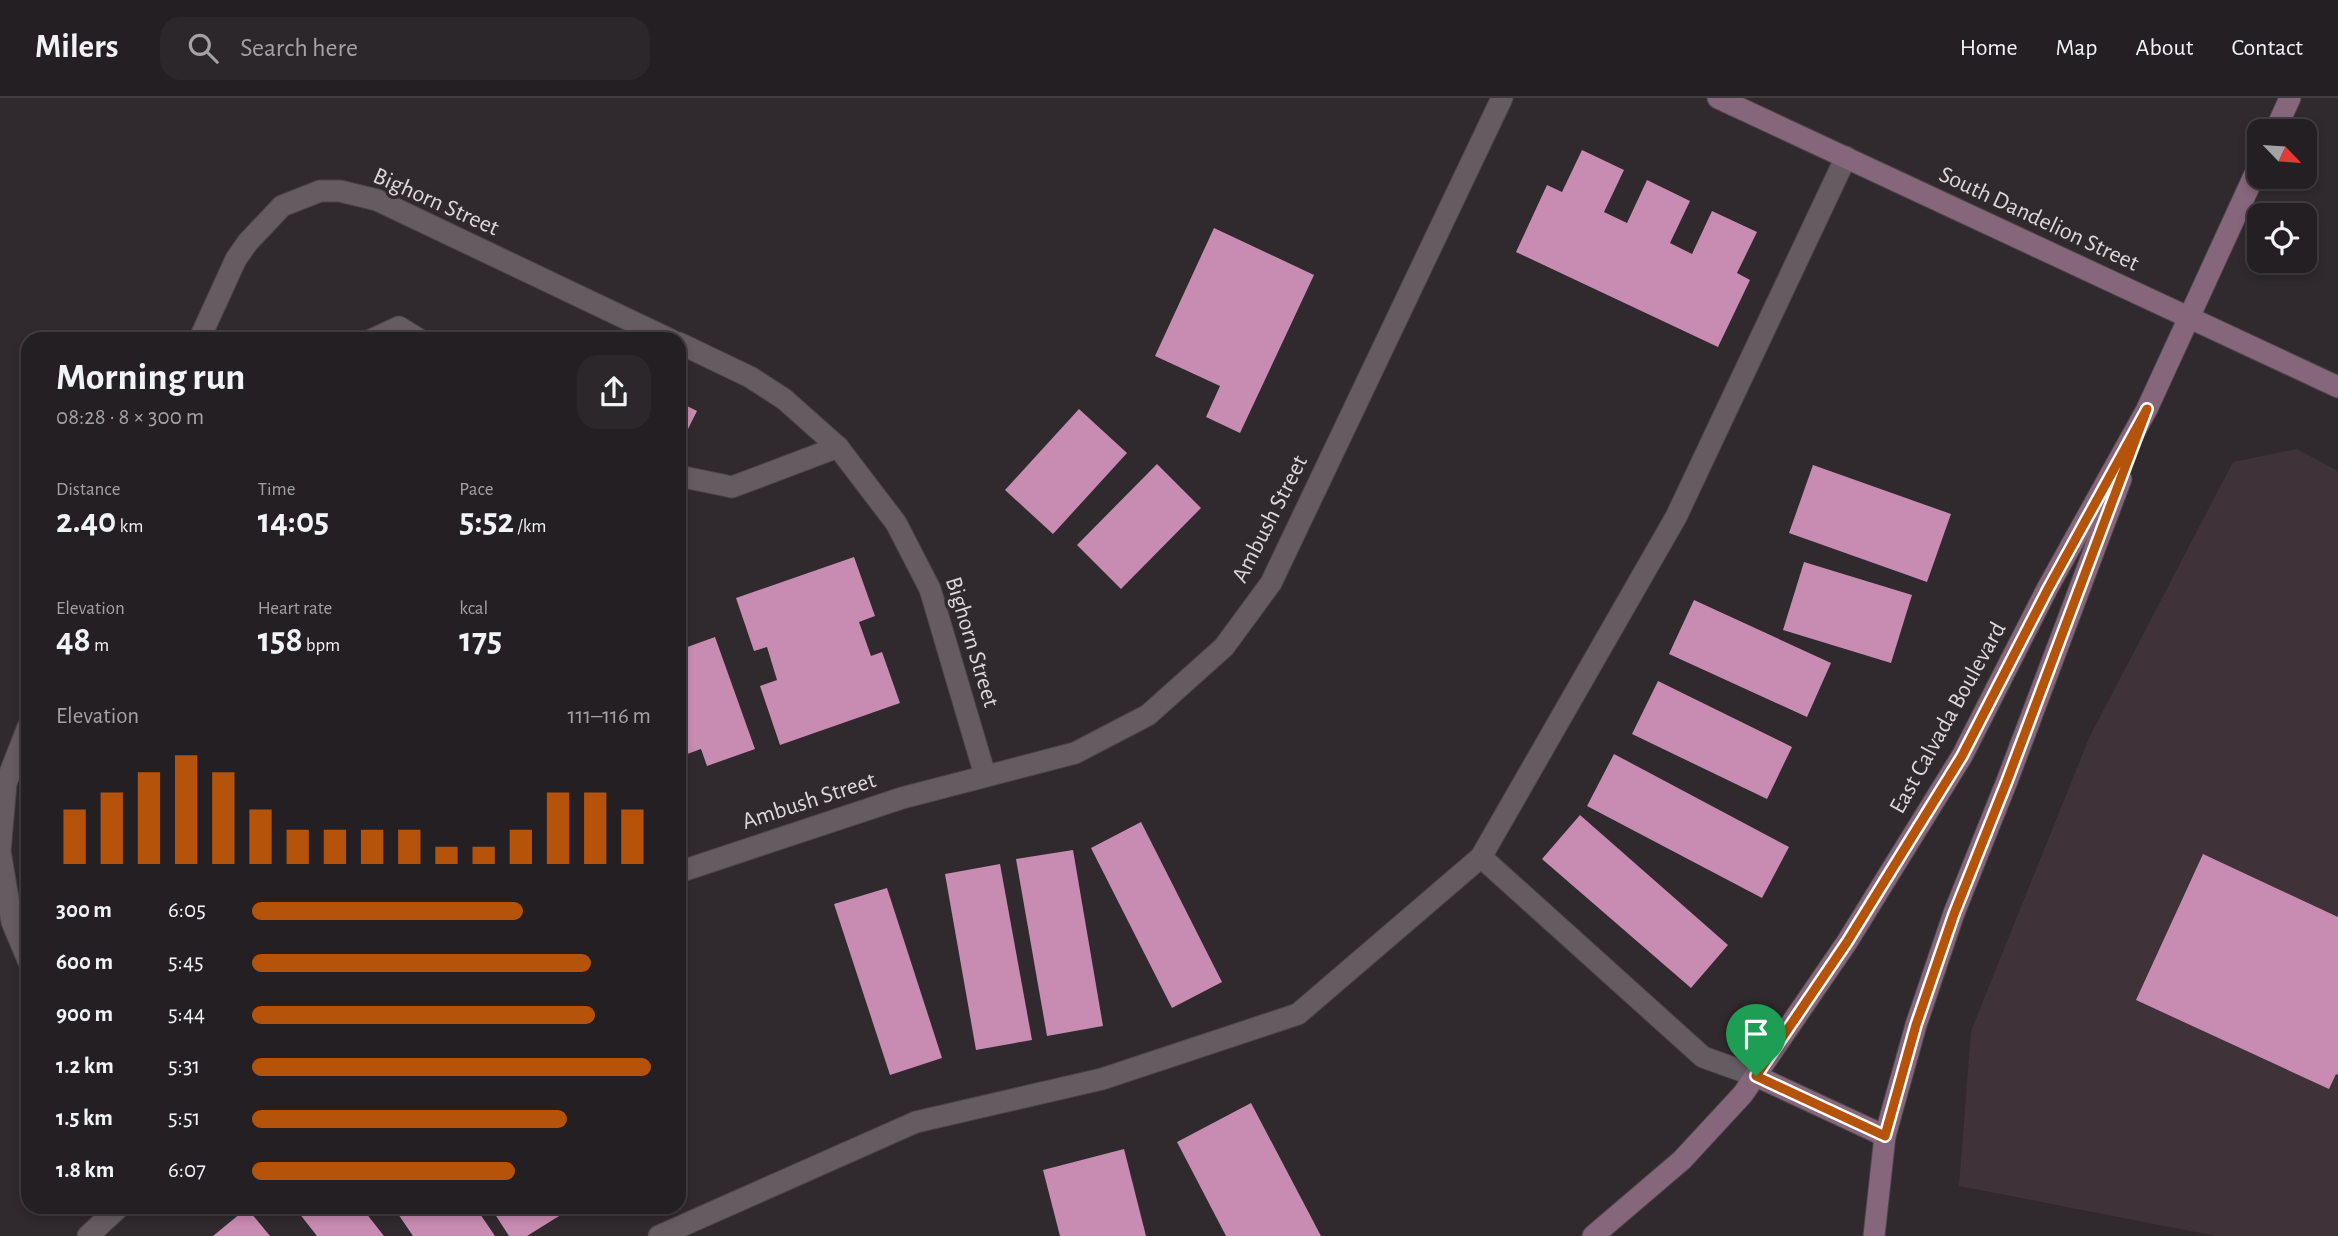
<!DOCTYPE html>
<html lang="en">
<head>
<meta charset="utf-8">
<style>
	body { margin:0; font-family:"Alegreya Sans",sans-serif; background:#2c272a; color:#f1f3f6; height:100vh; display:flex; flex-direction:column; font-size:26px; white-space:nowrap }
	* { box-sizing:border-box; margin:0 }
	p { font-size:23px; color:#a3a2a5 }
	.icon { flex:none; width:38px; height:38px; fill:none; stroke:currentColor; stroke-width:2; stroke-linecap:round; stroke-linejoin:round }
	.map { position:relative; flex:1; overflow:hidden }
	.panel { position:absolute; left:21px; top:234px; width:665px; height:882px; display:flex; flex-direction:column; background:#241f22; border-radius:21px; box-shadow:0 4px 10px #0003,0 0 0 2px #413d40 }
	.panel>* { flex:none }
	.needle { width:46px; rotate:115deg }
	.fabs { position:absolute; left:2247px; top:21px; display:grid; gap:14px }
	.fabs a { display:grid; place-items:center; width:70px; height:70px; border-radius:14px; background:#241f22; box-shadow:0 4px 10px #0003,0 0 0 2px #413d40; font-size:35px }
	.pin { position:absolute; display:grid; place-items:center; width:60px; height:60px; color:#fff; margin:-72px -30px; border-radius:50% 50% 50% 0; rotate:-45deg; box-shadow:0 0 7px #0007 }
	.pin .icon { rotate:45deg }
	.round { display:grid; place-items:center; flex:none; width:74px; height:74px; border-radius:21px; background:#2c272a }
	.overview { display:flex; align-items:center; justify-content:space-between; height:119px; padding:0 35px }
	h1 { font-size:38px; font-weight:600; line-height:52px }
	.stats { display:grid; grid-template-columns:repeat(3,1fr); gap:10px; height:119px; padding:7px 35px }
	.stats div { display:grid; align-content:center }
	.stats b { font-size:35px; font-weight:600 }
	.stats small { font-size:19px; font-weight:400 }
	.stats p { font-size:19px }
	.chart { height:196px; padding:14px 35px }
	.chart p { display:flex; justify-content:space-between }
	.chart svg { width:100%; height:126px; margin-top:7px; stroke:#b45309; stroke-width:6 }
	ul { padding:0 35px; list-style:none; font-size:23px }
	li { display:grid; grid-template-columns:112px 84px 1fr; align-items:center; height:52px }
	li i { height:18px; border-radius:9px; background:#b45309 }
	header { display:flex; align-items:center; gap:42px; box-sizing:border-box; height:98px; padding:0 35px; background:#241f22; border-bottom:2px solid #413d40 }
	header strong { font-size:33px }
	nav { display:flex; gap:38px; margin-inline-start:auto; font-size:24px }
	.search { width:490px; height:63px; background:#2c272a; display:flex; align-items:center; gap:18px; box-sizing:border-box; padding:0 24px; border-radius:21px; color:#a3a2a5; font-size:26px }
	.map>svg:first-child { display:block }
</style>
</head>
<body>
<header>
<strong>Milers</strong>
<div class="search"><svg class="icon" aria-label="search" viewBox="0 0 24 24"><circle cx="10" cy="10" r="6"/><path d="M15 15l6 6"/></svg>Search here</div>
<nav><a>Home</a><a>Map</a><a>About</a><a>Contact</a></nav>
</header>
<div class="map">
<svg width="2338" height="1138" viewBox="0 0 2338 1138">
	<rect width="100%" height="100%" fill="#30292d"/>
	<path fill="#3f3239" d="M 2297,351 L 2338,373 L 2338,1138 L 2216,1138 L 1959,1088 L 1971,933 L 2089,640 L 2233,364 Z"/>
	<g fill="#c88bb1">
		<path d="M 1582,52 L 1624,72 L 1604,114 L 1627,125 L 1647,82 L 1690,103 L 1670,145 L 1692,156 L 1712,113 L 1757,134 L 1737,175 L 1750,182 L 1718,249 L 1516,154 L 1547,87 L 1562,94 Z"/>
		<path d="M 1214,130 L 1314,177 L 1240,335 L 1206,319 L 1220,288 L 1155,258 Z"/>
		<path d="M 679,304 L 697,313 L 684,339 L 679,336 Z"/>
		<path d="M 1079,311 L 1127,355 L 1053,436 L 1005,392 Z"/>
		<path d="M 1157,366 L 1201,410 L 1121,491 L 1077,447 Z"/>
		<path d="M 1813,367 L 1951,416 L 1927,484 L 1789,435 Z"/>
		<path d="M 854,459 L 875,518 L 859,524 L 871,558 L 882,554 L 900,605 L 780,647 L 760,588 L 777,582 L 767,549 L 754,553 L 736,500 Z"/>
		<path d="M 1804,464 L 1912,497 L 1891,565 L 1783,532 Z"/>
		<path d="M 1694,502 L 1831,565 L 1807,619 L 1669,556 Z"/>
		<path d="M 715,539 L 755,651 L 707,668 L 701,651 L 679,659 L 679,552 Z"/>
		<path d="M 1658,583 L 1792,649 L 1767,701 L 1632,636 Z"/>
		<path d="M 1614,656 L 1789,749 L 1762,800 L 1587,708 Z"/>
		<path d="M 1580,717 L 1728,847 L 1691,890 L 1542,761 Z"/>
		<path d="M 1141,724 L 1222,884 L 1172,910 L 1091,750 Z"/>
		<path d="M 1073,752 L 1103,928 L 1047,938 L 1016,761 Z"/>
		<path d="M 2203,756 L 2338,819 L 2338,977 L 2336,976 L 2329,991 L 2136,902 Z"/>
		<path d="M 1000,766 L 1032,942 L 976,952 L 945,776 Z"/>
		<path d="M 887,790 L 942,960 L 890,977 L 834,806 Z"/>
		<path d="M 1251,1005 L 1321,1138 L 1226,1138 L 1177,1044 Z"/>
		<path d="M 1124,1051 L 1146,1138 L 1060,1138 L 1043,1072 Z"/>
		<path d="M 247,1110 L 270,1138 L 213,1138 Z"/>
		<path d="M 295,1110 L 362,1110 L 384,1138 L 317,1138 Z"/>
		<path d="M 394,1110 L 476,1110 L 495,1138 L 413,1138 Z"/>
		<path d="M 491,1110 L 572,1110 L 527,1138 L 509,1138 Z"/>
	</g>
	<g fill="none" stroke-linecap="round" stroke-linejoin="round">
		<g stroke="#4b4548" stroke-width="23">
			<g id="lane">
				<path d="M 371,242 L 399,229 L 420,242"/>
				<path d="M 679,378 L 732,389 L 838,349"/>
				<path d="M 1481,759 L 1703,959 L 1756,978"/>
				<path d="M 659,1138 L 916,1024 L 1102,981 L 1298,916 L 1481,759 L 1676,419 L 1846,59"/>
			</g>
		</g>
		<g stroke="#4b4548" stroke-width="23">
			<g id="street">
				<path d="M 199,242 L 236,161 L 248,144 L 282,108 L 320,93 L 340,93 L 377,102 L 671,242"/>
				<path d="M 679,245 L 750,279 L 784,301 L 838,349 L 896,425 L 930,491 L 985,677"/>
				<path d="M 28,629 L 6,685 L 0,753 L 12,824 L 28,862"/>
				<path d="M 679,774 L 902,700 L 1075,655 L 1148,617 L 1224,549 L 1271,485 L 1502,0"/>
				<path d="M 88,1138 L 118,1110"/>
			</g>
		</g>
		<g stroke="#4b4548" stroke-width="23">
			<g id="secondary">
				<path d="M 1718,0 L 2338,289"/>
				<path d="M 2275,33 L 2290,0"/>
				<path d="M 1756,978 L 1885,1038"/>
				<path d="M 1593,1138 L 1682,1062 L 1743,996 L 1847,844 L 1962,658 L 2047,491 L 2147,311 L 2259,67"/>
				<path d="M 1874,1138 L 1885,1038 L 1916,927 L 1954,815 L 2007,683 L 2121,381"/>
			</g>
		</g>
		<use href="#lane" stroke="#645c61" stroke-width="21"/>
		<use href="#street" stroke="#645c61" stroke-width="21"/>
		<use href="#secondary" stroke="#86667b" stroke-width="21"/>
	</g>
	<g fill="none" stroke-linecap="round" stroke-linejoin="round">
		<g stroke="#fff" stroke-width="14">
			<path id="route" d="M 2147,311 L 2007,683 L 1954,816 L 1916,927 L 1885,1038 L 1756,978 L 1847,844 L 1962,658 L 2048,491 Z"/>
		</g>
		<use href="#route" stroke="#b45309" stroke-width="9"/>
	</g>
	<g text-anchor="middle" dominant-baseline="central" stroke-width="7" stroke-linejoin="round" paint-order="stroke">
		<g font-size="24" fill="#ddd8da" stroke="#30292d">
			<text transform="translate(436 104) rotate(24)">Bighorn Street</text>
			<text transform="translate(2039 121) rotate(25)">South Dandelion Street</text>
			<text transform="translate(1270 421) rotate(-63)">Ambush Street</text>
			<text transform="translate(972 544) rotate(73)">Bighorn Street</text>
			<text transform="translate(1948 620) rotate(-61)">East Calvada Boulevard</text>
			<text transform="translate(809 703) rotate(-18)">Ambush Street</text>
		</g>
	</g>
</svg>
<div class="fabs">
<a><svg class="needle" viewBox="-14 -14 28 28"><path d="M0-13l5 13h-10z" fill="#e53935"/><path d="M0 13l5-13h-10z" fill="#a3a2a5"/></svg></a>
<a><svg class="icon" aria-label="locate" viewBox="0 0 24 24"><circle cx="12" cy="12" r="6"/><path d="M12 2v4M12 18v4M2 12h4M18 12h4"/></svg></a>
</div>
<div class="pin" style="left:1756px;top:978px;background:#1e9e55"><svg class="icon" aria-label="arrive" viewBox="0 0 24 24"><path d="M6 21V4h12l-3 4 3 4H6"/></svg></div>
<section class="panel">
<div class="overview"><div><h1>Morning run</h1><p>08:28 · 8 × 300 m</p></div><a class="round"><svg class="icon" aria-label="share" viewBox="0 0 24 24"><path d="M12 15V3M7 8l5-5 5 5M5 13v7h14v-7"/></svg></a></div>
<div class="stats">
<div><p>Distance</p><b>2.40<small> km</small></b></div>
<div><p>Time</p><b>14:05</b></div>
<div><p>Pace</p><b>5:52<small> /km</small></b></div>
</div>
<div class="stats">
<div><p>Elevation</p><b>48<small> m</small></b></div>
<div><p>Heart rate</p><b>158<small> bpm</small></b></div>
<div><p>kcal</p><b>175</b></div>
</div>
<div class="chart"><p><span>Elevation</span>111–116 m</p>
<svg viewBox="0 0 160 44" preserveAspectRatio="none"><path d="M5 44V25M15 44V19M25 44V12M35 44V6M45 44V12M55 44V25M65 44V32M75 44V32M85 44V32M95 44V32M105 44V38M115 44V38M125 44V32M135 44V19M145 44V19M155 44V25"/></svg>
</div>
<ul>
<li><b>300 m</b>6:05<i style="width:68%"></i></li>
<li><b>600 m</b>5:45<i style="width:85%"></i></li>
<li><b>900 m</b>5:44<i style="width:86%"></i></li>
<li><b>1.2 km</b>5:31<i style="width:100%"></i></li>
<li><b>1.5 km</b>5:51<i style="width:79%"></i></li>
<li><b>1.8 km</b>6:07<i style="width:66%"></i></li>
</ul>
</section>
</div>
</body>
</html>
